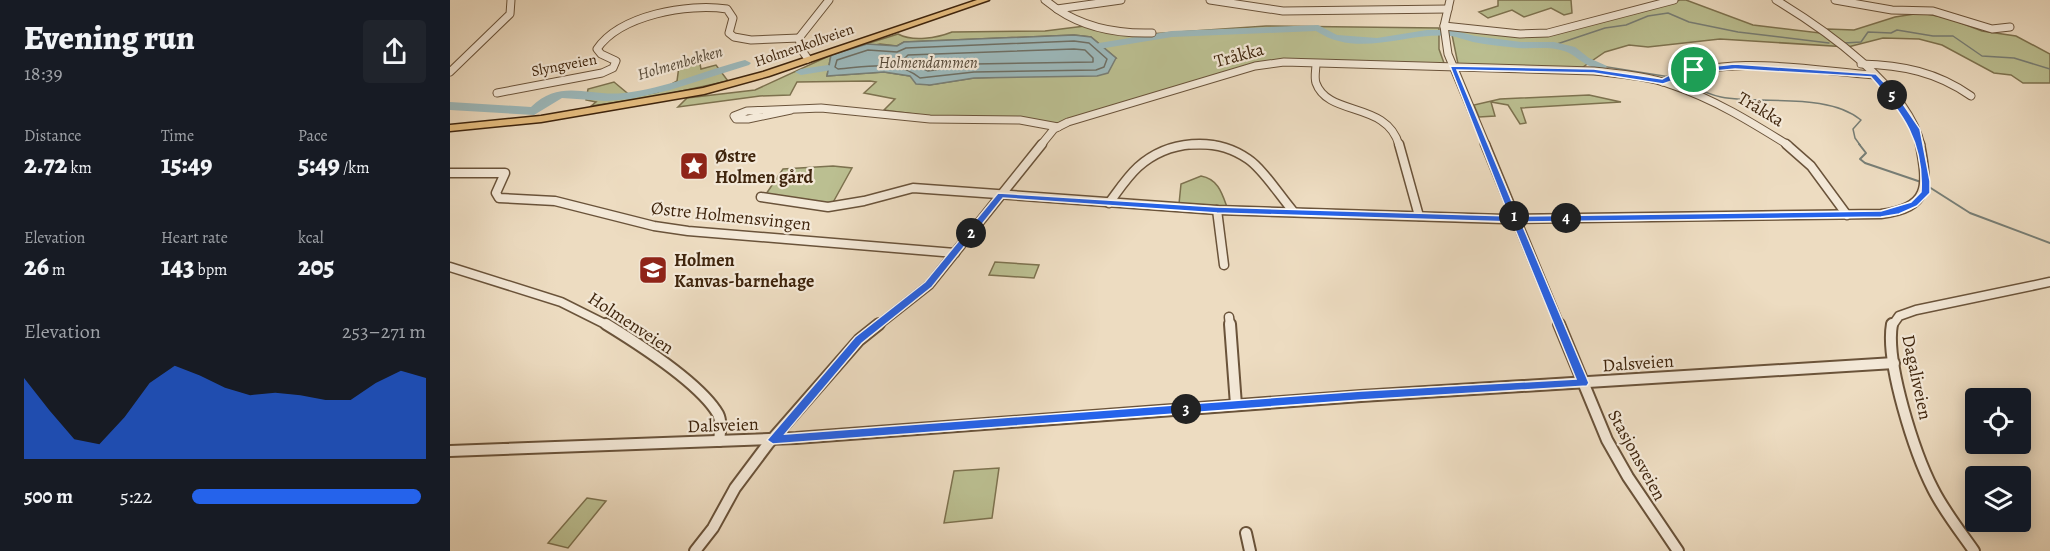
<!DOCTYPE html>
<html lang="en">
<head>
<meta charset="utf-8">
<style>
	body { margin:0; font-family:Alegreya,serif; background:#20242c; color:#f1f3f6; height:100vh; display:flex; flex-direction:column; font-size:22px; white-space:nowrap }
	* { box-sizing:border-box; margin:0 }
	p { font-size:20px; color:#9ea1a6 }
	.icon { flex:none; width:33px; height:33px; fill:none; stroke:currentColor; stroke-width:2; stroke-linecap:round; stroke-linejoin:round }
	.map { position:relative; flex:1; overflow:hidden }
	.details { display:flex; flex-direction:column; background:#171b24; width:450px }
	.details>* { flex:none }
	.fabs { position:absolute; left:1515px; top:388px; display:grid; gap:12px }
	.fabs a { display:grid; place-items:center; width:66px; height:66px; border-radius:6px; background:#171b24; box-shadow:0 3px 15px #0003; font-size:30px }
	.pin { position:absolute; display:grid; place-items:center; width:51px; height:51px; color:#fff; margin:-26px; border:3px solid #fff; border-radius:50%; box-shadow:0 2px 6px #0007 }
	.km { position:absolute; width:30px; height:30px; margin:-15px; border-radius:50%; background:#222; color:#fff; font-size:16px; line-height:30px; text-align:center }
	.round { display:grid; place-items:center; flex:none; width:63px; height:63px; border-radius:6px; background:#20242c }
	.overview { display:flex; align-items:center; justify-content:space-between; height:102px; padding:0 24px }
	h1 { font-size:33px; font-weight:800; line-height:45px }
	.metrics { display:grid; grid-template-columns:repeat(3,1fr); gap:9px; height:102px; padding:6px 24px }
	.metrics div { display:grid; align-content:center }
	.metrics b { font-size:26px; font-weight:800 }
	.metrics small { font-size:16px; font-weight:400 }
	.metrics p { font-size:16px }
	.chart { height:168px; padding:12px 24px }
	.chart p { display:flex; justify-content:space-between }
	.chart svg { width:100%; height:108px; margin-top:6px; fill:#2563eb; opacity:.7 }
	ul { padding:0 24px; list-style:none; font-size:20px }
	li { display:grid; grid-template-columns:96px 72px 1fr; align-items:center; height:45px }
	li i { height:15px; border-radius:8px; background:#2563eb }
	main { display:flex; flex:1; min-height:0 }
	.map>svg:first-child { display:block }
</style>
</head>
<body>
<main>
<section class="details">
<div class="overview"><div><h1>Evening run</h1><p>18:39</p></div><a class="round"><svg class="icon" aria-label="share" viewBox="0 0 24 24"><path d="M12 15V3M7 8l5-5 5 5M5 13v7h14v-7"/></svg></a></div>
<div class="metrics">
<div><p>Distance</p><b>2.72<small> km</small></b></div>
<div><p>Time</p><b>15:49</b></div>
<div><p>Pace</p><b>5:49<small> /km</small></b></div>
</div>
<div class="metrics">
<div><p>Elevation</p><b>26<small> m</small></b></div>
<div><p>Heart rate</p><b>143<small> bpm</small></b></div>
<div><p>kcal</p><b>205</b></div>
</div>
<div class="chart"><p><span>Elevation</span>253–271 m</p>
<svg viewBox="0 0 160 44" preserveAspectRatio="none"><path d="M0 44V11L10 24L20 36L30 38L40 27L50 13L60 6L70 10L80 15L90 18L100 17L110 18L120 20L130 20L140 13L150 8L160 11V44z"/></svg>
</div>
<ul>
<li><b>500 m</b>5:22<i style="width:98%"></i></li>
</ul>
</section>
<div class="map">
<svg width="1600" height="551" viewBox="0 0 1600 551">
	<rect width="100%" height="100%" fill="#eddcc1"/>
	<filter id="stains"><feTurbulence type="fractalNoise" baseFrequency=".00333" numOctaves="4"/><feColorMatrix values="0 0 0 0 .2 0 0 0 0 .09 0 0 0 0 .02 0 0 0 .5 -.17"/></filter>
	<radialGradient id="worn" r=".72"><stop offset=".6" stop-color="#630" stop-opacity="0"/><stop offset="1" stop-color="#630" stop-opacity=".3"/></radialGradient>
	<g fill="#bbbf91" stroke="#7d724f" stroke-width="1.5" fill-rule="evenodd">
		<path d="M 1048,0 L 1121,0 L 1122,13 L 1114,15 L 1101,8 L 1074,17 L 1062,10 L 1038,18 L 1029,12 L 1048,6 Z"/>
		<path d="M 1230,0 L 1236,0 L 1303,25 L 1378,34 L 1378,29 L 1404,30 L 1445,17 L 1471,13 L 1498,18 L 1532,31 L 1566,36 L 1600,54 L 1600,83 L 1573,83 L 1561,75 L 1544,73 L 1492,45 L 1469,39 L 1433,38 L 1398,47 L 1270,39 L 1198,47 L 1179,45 L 1155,52 L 1130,69 L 1008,64 L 1001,30 L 1102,35 Z"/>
		<path d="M 635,26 L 699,34 L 816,26 L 989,28 L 989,49 L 994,63 L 992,65 L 834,60 L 608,123 L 486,117 L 434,110 L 445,99 L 414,93 L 426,82 L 420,81 L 347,82 L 340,95 L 310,96 L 228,107 L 237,98 L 305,90 L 381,55 L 448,34 C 463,42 487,38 502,32 L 595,31 ZM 624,35 L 641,37 L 666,58 L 583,76 L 524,78 L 479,85 L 460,76 L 434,72 L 377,76 L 381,55 L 430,44 L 447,46 L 454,42 Z"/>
		<path d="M 250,64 L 251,69 L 266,65 L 278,81 L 204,97 L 141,106 L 146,102 L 136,100 L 138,89 L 164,82 L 182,97 L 208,92 L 227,81 L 229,66 Z"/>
		<path d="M 1139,95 L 1171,102 L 1071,108 L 1076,123 L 1070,124 L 1058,105 L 1041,102 L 1045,116 L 1029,117 L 1024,105 L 1050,99 Z"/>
		<path d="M 383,166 L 402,168 L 381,206 L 314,197 L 333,169 Z"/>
		<path d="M 751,176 C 768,179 772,193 777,207 L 729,204 L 731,184 Z"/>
		<path d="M 545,262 L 589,265 L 584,278 L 539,275 Z"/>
		<path d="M 549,468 L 542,518 L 494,523 L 504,471 Z"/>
		<path d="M 137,498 L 156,501 L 118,548 L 98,543 Z"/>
	</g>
	<path fill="#9cb9bc" stroke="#777e76" stroke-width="1.5" d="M 624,35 L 641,37 L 666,58 L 658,73 L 647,76 L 524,78 L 480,85 L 466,84 L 460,76 L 434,72 L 377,76 L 381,55 L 417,44 L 447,46 L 454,42 Z"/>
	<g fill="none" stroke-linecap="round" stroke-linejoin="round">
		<g stroke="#6e6f64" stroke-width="1.5">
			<path d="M 624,41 L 639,43 L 657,59 L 654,67 L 646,70 L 524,72 L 470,78 C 447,59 416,67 388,69 L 385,67 L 387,60 L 418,50 L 447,52 L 456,48 Z"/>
			<path d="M 624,49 L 635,50 L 643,58 L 643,62 L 524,64 L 478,71 L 454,59 L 458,55 Z"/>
		</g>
		<g stroke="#777e76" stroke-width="1.5">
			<path d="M 1394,43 L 1411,42 L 1418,32 L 1441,33 L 1447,30 L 1483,36 L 1503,36 L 1532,56 L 1564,58 L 1600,69"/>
			<path d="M 1104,45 L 1155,28 L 1176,25 L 1198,16 L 1218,13 L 1239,22 L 1288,32 L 1379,43"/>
			<path d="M 1151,66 L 1220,77"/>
			<path d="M 1228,80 C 1242,86 1256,94 1271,97 C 1313,105 1377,92 1411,120 L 1403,129 L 1405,138 L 1410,145"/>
		</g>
		<g stroke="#777e76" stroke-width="2">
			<path d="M 1409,144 L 1416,153 L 1410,159 L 1415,163 L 1471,182"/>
			<path d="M 1476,185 L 1520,213 L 1600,243"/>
		</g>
		<g fill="#9cb9bc" fill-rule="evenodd">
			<path d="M 868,25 L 887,35 L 927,38 L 977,30 L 1002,30 L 1025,36 L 1071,42 L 1104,42 L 1125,47 L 1139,58 L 1157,66 L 1155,68 C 1138,72 1128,55 1114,51 C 1099,46 1084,49 1068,48 C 1053,46 1038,45 1023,42 C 1015,40 1008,37 1001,36 C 954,32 909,59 866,31 L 722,37 L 649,49 L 644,46 L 649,43 L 722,31 Z"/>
			<path d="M 295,60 L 301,63 L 299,65 L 220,90 L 180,99 L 156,101 L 112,98 L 84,115 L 0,110 L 0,102 L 81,107 C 111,78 138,97 174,93 C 215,89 255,70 295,60 Z"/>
			<path d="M 378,65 L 382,66 L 382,70 L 351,75 L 345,72 L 351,69 Z"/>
		</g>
		<g stroke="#6a533a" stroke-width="9">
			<g id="minor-far2">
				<path d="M 595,0 L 607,9 L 671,0"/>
				<path d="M 760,0 L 833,11 L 998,9"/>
				<path d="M 1000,0 L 994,26 L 998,54 L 1036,145"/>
				<path d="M 1326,0 C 1374,29 1458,87 1471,145"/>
				<path d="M 1385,0 L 1442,10 L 1483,11 L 1542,29 L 1560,27"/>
				<path d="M 607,9 C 635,28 668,34 702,33"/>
				<path d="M 994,26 L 1070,34 L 1098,33 L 1224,0"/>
				<path d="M 358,59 L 351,49 L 349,38 L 379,0"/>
				<path d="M 866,64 C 866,70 864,77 866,83 C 878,117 937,101 949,145"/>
				<path d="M 1411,64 C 1452,65 1487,72 1521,96"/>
				<path d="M 0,72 L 60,14 L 61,0"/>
				<path d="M 1213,82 C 1277,53 1356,70 1424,75"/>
				<path d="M 47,93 L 152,73 L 163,68 L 166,61 L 151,54 L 147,49 C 170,15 238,3 277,9 L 283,18 L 279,33 L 284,37 L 301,40 L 349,38"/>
				<path d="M 341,110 L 298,119 L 286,119 L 284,116 L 297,111 L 371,108 L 480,119 L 570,120 L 608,127"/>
				<path d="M 591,145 L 604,129 L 618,122 L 805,66 L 834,62 L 1144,71 C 1170,74 1198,76 1222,85 C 1264,99 1301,122 1338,145"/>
				<path d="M 741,145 L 764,145"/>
			</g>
		</g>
		<g stroke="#6a533a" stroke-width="11">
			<g id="minor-far1">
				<path d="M 949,144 L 969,216"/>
				<path d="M 1035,144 L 1110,326"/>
				<path d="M 1336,144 L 1361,166 L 1397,215"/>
				<path d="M 0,173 L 55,173 L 46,193 L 49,198 L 105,201 L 204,226 L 238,231 L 505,253"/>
				<path d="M 311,197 L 378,207 L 414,201 L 463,188 L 767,210 L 1054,219 L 1431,214 C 1480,208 1478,186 1470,144"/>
				<path d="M 659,203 C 668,191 677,177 688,167 C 718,140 765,136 798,159 C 813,169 830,196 843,211"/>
				<path d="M 767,210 L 774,265"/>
				<path d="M 0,267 L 111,302 L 159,326"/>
				<path d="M 779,317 L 780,326"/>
				<path d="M 427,326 L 479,285 L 592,144"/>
				<path d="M 1442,326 L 1449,316 L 1466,310 L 1600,282"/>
			</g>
		</g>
		<g stroke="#6a533a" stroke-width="14">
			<g id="minor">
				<path d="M 156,324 C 187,343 250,383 268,414 C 272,422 270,432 269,441"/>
				<path d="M 780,324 L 786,405"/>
				<path d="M 1109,324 L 1157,440 L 1178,477 L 1228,551"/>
				<path d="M 1442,324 C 1435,363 1465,454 1483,489 C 1494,511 1510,531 1524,551"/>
				<path d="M 0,451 L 346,438 L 911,396 L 1444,363"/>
				<path d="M 796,533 L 800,551"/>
				<path d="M 245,551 L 263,528 L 285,488 L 318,444 L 409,340 L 429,324"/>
			</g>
		</g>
		<g stroke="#3f250d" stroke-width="3">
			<path id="major" d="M 527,0 L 539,0 L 319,76 L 254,94 L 91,122 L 0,131 L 0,125 L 91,116 L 253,88 L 313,72 Z"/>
		</g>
		<use href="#minor-far2" stroke="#f3e8d7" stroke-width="7"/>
		<use href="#minor-far1" stroke="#f3e8d7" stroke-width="8"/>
		<use href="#minor" stroke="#f3e8d7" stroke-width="10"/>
		<use href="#major" fill="#e6be80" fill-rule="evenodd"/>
	</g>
	<path fill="#2563eb" stroke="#fff" stroke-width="1.5" fill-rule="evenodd" d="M 1285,64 L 1426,74 L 1449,98 L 1470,129 L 1480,181 L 1480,193 L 1467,206 L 1449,214 L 1431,217 L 1071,222 L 1139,383 L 1137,386 L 911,400 L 323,444 L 317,440 L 405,337 L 475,282 L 548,193 L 767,207 L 1059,216 L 1000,66 L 1144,69 L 1212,79 C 1233,66 1261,67 1285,64 ZM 1285,69 L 1421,77 C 1453,113 1474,142 1471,192 L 1461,202 L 1431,211 L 1068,216 L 1007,70 L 1144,73 L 1213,84 L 1244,73 ZM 553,198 L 767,213 L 1062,222 L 1126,379 L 911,391 L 335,434 L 412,343 L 482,287 Z"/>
	<defs>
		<g id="sight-square" transform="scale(1.5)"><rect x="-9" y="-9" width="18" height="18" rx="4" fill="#8f2418" stroke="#f3e8d7"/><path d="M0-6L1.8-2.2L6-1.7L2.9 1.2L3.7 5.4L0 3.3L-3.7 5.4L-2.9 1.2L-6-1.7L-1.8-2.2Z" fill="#fff"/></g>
		<g id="school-square" transform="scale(1.5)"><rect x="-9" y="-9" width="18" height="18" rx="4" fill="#8f2418" stroke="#f3e8d7"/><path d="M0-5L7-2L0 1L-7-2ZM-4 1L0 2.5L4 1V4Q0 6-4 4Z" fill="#fff"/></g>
	</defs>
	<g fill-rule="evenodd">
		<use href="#sight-square" x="244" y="166"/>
		<use href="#school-square" x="203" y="270"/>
	</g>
	<g text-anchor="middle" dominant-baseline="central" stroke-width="4.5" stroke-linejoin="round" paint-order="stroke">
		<g font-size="15" fill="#3f250d" stroke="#f3e8d7">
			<text transform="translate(354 45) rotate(-19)">Holmenkollveien</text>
			<text transform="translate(114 65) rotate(-11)">Slyngveien</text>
		</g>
		<g font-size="16" font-style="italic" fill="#564a39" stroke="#f3e8d7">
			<text transform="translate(230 63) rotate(-16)">Holmenbekken</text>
			<text x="478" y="63">Holmendammen</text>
		</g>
		<g font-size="18" fill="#3f250d" stroke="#f3e8d7">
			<text transform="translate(789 55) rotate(-15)">Tråkka</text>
			<text transform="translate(1311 109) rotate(31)">Tråkka</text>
			<text transform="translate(281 216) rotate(6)">Østre Holmensvingen</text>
			<text transform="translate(181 323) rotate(33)">Holmenveien</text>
			<text transform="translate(1188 363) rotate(-4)">Dalsveien</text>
			<text transform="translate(1467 377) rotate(78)">Dagaliveien</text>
			<text transform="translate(273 425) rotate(-2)">Dalsveien</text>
			<text transform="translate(1187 455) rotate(61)">Stasjonsveien</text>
		</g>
		<g font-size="18" font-weight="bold" fill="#3f250d" stroke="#f3e8d7" text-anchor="start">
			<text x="265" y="156">Østre<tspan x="265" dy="21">Holmen gård</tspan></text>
			<text x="224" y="260">Holmen<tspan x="224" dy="21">Kanvas-barnehage</tspan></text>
		</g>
	</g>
	<rect width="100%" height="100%" filter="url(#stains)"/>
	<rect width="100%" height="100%" fill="url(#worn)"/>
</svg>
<div class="fabs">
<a><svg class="icon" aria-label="locate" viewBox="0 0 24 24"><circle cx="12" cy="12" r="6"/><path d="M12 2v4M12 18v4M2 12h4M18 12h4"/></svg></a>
<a><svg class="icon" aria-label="layers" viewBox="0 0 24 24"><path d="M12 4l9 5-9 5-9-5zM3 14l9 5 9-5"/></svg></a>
</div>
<div class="pin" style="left:1244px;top:70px;background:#1e9e55"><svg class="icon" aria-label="arrive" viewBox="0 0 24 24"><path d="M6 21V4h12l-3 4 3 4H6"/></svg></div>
<b class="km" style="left:1064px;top:216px">1</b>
<b class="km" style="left:521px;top:233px">2</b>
<b class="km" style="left:736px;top:409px">3</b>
<b class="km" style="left:1116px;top:218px">4</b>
<b class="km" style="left:1442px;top:95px">5</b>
</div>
</main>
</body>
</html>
